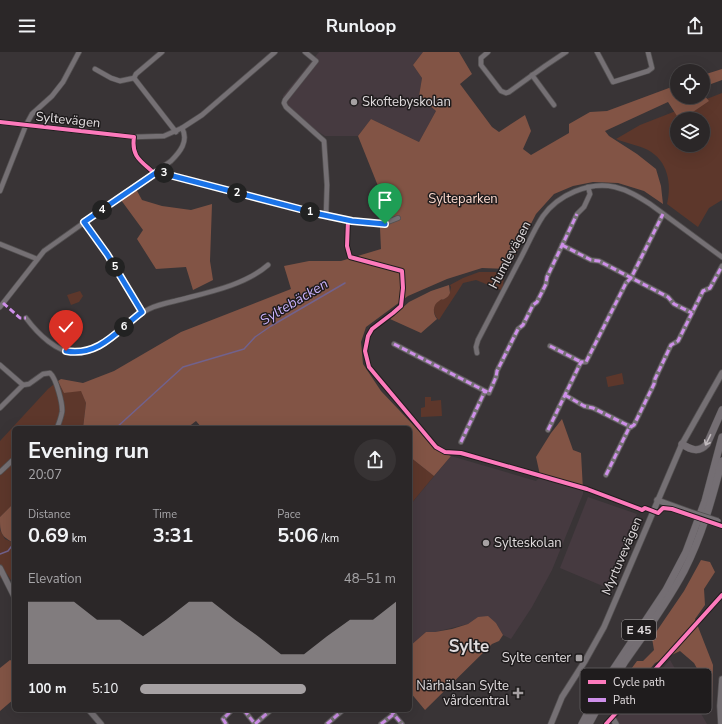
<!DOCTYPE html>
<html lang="en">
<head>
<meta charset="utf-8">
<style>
	body { margin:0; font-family:"Nunito Sans",sans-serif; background:#373334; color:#f1f3f6; height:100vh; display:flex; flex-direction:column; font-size:15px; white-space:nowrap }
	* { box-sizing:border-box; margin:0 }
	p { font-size:13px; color:#a6a5a8 }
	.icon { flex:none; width:22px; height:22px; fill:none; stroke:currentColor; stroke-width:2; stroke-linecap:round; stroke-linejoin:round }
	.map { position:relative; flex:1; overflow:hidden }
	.panel { position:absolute; left:12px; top:374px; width:400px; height:286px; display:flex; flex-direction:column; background:#2b2728; border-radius:6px; box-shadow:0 4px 16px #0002,0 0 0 1px #474445 }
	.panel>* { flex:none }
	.controls { position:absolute; left:670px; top:12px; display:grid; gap:8px }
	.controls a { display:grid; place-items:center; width:40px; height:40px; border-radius:50%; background:#2b2728; box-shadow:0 4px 16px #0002,0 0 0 1px #474445; font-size:20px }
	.pin { position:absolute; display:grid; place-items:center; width:34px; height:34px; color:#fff; margin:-41px -17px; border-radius:50% 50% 50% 0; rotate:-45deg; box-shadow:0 0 4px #0007 }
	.pin .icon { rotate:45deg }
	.km { position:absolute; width:20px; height:20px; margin:-10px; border-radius:50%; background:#222; color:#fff; font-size:11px; line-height:20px; text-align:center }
	.round { display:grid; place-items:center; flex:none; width:42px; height:42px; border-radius:21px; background:#373334 }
	.overview { display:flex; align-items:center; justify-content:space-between; height:68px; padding:0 16px }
	h1 { font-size:22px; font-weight:700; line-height:30px }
	.figures { display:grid; grid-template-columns:repeat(3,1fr); gap:6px; height:68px; padding:4px 16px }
	.figures div { display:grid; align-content:center }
	.figures b { font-size:20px; font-weight:700 }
	.figures small { font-size:11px; font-weight:400 }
	.figures p { font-size:11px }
	.chart { height:112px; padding:8px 16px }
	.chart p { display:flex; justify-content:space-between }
	.chart svg { width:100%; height:72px; margin-top:4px; fill:#a6a1a3; opacity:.7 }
	ul { padding:0 16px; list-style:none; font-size:13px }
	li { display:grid; grid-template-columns:64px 48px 1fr; align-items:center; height:30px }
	li i { height:10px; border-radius:5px; background:#a6a1a3 }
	header { display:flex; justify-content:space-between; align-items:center; height:52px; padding:0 16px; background:#2b2728; font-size:18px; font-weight:700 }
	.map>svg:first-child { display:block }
</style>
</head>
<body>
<header><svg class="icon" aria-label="menu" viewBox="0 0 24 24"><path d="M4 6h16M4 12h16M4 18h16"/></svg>Runloop<svg class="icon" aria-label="share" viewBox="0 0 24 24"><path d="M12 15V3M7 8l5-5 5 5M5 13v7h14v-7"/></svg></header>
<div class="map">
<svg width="722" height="672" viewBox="0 0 722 672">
	<rect width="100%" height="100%" fill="#393436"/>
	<g fill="#463a40">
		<path d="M 319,0 L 423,0 L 413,13 L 422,26 L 419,44 L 436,59 L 419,90 L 371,67 L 358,84 L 325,84 L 287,60 L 283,55 L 283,44 Z"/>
		<path d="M 451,404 L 536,429 L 540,425 L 583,438 L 583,442 L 552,518 L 532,555 L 511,587 L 503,583 L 496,571 L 479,565 L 468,572 L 435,580 L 426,580 L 410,594 L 410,453 Z"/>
		<path d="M 588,445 L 637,462 L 608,534 L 605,535 L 560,516 Z"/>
		<path d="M 670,608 L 707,672 L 611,672 L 650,630 Z"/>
	</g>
	<g fill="#5d372b" fill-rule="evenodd">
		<path d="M 722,41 L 722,148 L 709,156 L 698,175 L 667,152 C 672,132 668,109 648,98 C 638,93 626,91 616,87 L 640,73 ZM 677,67 L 703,67 L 703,93 L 677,93 Z"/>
		<path d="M 479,220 L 500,220 L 504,225 L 503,234 L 501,238 L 476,228 L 463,231 C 455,244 447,255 439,268 C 433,263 431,253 439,248 C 445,245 440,250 446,246 C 450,243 450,239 451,235 L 450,233 L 463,226 Z"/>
		<path d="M 80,239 L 83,244 L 79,250 L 71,253 L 67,243 Z"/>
		<path d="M 622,321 L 624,332 L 608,335 L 606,325 Z"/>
		<path d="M 58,329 L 64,341 L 81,338 L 86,351 L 83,376 L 14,376 L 14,451 L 0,465 L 0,389 L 48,337 Z"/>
		<path d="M 425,345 L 431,345 L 431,349 L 441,348 L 442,364 L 421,365 L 421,356 L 425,355 Z"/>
		<path d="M 410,405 L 434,424 L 410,453 Z"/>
		<path d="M 0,478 L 5,487 L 14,491 L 14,533 L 7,522 L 0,526 Z"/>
	</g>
	<g fill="#825445">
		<path d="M 423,0 L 459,0 L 472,22 L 460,32 L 492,75 L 499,80 L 525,63 L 531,79 L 523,97 L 531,103 L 569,81 L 569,72 L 590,60 L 607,59 L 677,33 L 677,45 L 703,45 L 703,42 L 709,49 L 687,64 L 677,64 L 668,50 L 605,79 L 609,84 L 637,102 L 656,117 L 661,134 L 663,152 L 644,139 L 618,131 L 593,130 L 573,134 L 554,142 L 536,162 L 508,217 L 482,216 L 447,227 L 408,244 L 366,275 L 361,290 L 363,312 L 381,339 L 436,397 L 451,404 L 434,424 L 410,405 L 410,376 L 202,376 L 196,369 L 187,376 L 83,376 L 86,351 L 81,339 L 64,341 L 58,329 L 61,327 L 83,331 L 114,319 L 181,280 L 291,237 L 284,214 L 309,209 L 341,209 L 381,197 L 378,134 L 358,84 L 371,67 L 419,90 L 436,59 L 419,44 L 422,26 L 413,13 Z"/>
		<path d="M 722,17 L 722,28 L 703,35 L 703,23 Z"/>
		<path d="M 136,137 L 142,148 L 162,154 L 191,158 L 212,152 L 210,209 L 213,228 L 193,238 L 186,215 L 156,217 L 137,187 L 143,178 L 121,148 Z"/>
		<path d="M 449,233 L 450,241 C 449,243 448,245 446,246 C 440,250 445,245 439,249 C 432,253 433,262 437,267 L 421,281 L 390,267 L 409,250 L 431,239 Z"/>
		<path d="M 562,367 L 573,398 L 581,401 L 583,438 L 540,425 L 540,423 L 536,405 L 551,381 Z"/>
		<path d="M 14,451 L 14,491 C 0,484 0,480 0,465 Z"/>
		<path d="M 701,508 L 710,510 L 715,520 L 704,537 L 705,553 L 695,567 L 713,613 L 712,655 L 708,658 L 697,644 L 703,639 L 706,633 L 694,611 L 680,599 L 655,611 L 626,646 L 620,648 L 616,645 L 615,639 L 637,609 L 643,609 L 654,598 L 652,586 L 684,539 Z"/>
		<path d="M 488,564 L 496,571 L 503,583 L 499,589 L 492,592 L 425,658 L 410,640 L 410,594 L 426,580 L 435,580 L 452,577 L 468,572 L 478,565 Z"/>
		<path d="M 10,608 L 14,610 L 14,636 L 13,638 L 14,647 L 0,659 L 0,616 Z"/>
	</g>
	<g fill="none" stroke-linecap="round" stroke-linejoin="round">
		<g stroke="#71628d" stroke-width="1.5">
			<path d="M 116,376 L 183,315 L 244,297 L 255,285 L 271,274 L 345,231"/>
			<path d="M 0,502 L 8,499 L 14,491"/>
		</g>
		<g stroke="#535051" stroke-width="6">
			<g id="minor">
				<path d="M 305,0 L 316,9 L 285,48 L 284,51 L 286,55 L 324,89 L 327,133 L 326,164"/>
				<path d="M 488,0 L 481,6 L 481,13 L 501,39 L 506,41 L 509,40 L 545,14 L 566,0"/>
				<path d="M 597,0 L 613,30 L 648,19 L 652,16 L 648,0"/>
				<path d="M 95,17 L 111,26 L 120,29 L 134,26 L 136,22 L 162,0"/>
				<path d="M 532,23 L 554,53"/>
				<path d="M 134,26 L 176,80"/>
				<path d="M 0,70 L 134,85 L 164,84 L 182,76 L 202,63 L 275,0"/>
				<path d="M 134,85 C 131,105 141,109 154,121"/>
				<path d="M 160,118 L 169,123 L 305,159 L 348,168 L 385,171 L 398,166"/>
				<path d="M 0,139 L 26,73 L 32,62 L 52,44 L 63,30 L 79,0"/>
				<path d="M 84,170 L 107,202 L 142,260"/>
				<path d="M 0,192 L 37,207"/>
				<path d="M 562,193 L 591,208 L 599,209 L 668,245 L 674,252 L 692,261"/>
				<path d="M 0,255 L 44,199 L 171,109 C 180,100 189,89 182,76"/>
				<path d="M 26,266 C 38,282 57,301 77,301 C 108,300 124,268 149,257 C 157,253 166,251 175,249 C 205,241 244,234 268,213"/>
				<path d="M 394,292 L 489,341 L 496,325 L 497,319 L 518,277 L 523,273 L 533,253 L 537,250 L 546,232 L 547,225 L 577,162 L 584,155 L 590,142 L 588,135"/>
				<path d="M 550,294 L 581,310"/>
				<path d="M 477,301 L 476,295 L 478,288 C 491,263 504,238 517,213 C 526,197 533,179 543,164 C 558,143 589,129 615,135 C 628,138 639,145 650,152 L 722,205"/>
				<path d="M 0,313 L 23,333"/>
				<path d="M 565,343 L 584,354 L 593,356 L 631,375"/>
				<path d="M 0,356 L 23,333 L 29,332 L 43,322 L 50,321 C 56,326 63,352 62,360 C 61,366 59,371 57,376"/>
				<path d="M 548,378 L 581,310 L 586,310 L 626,231 L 631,226 L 663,162"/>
				<path d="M 461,390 L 485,339"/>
				<path d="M 0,420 L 14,407"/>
				<path d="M 606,423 L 629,376 L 634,373 L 654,332 L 655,327 L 671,293 L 678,289 L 703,239 L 710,236 L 722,214"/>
				<path d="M 244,658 L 255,672 L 271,658"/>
				<path d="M 390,658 L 402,672"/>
				<path d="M 226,672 L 223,667 L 232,658"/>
				<path d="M 327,672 L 343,658"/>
				<path d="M 381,672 L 394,662"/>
			</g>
		</g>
		<g stroke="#535051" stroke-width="7">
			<g id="tertiary">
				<path d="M 657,448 L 690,460"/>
				<path d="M 0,516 L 14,544"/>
				<path d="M 89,658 L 101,672"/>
				<path d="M 613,667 L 616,672"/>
				<path d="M 551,672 L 562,645 L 585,609 L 604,575 L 682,392 L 722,321"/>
				<path d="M 721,672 L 720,654 L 722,627"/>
			</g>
		</g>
		<g stroke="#535051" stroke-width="8">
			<g id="trunk">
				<path d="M 682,392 C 691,398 699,401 707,392 L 722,358"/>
				<path d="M 582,672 L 603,633 L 666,538 L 686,500 L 705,449 L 722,385"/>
				<path d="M 589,672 C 600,651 611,631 624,611 C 645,581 667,551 684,519 C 702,484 712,447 722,409"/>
			</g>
		</g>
		<use href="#minor" stroke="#757074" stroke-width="4.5"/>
		<use href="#tertiary" stroke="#757074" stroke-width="5.5"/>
		<use href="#trunk" stroke="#746e73" stroke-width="7"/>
		<g stroke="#535051" stroke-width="7" stroke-linecap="butt">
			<path id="tertiary-bridge" d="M 690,460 L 718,469"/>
		</g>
		<use href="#tertiary-bridge" stroke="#757074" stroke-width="5.5"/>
		<g stroke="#ce8fe9" stroke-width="3" stroke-dasharray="6 3" stroke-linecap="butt">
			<path d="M 562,193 L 591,208 L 599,209 L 668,245 L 674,252 L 692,261"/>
			<path d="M 3,251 L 20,266 L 26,266"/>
			<path d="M 394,292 L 489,341 L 496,325 L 497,319 L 518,277 L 523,273 L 533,253 L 537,250 L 546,232 L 547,225 L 577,162"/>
			<path d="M 550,294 L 581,310"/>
			<path d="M 565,343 L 584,354 L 593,356 L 631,375"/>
			<path d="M 548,378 L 581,310 L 586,310 L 626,231 L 631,226 L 663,162"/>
			<path d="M 461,390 L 485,339"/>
			<path d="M 606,423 L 629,376 L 634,373 L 654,332 L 655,327 L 671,293 L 678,289 L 703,239 L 710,236 L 722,214"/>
			<path d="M 244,658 L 255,672 L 271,658"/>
			<path d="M 390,658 L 402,672"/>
			<path d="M 226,672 L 223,667 L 232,658"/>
			<path d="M 327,672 L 343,658"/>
			<path d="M 381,672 L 394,662"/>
		</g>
		<g stroke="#1f1c1d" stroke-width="6">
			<g id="cycleway">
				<path d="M 0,70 L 134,85 C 131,105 141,109 154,121 L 160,118 L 169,123 L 305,159 L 348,168 L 347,194 L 350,205 L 402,219 L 403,236 L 401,254 L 393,261 L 372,277 L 368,284 L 365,299 L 369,315 L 436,395 L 445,400 L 461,401 L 587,437 L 640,457 L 642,458 L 645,456 L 658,461 L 663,456 L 672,457 L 722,474"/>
				<path d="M 606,672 L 722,543"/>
			</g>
		</g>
		<use href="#cycleway" stroke="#fd7abc" stroke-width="4"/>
	</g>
	<defs><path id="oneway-shaft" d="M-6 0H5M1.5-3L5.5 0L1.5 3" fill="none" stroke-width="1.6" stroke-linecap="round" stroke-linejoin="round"/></defs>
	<use stroke="#c0babd" href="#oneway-shaft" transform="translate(708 388) rotate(116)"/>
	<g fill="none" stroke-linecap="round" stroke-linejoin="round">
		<g stroke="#fff" stroke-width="8">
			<path id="route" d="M 66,299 C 99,305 118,278 142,260 L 107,202 L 84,170 L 160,118 L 169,123 L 319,162 L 352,169 L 385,172"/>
		</g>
		<use href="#route" stroke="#1a73e8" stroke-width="5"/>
	</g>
	<g fill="#a6a1a3" stroke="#1f1c1d" stroke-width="1.5">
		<circle cx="354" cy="50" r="4"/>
		<circle cx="486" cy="491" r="4"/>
		<rect x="575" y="602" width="8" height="8" rx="2"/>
		<path d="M516 635h4v4h4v4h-4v4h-4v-4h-4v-4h4z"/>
	</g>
	<g text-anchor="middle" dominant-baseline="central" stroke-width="3" stroke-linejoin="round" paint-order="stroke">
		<rect fill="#1f1c1d" stroke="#a6a2a3" stroke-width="1" x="622" y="568" width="34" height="20" rx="3"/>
		<g font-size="12" font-weight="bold" fill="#e0dbdd">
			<text x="639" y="578">E 45</text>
		</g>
		<g font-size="13" fill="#e0dbdd" stroke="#1f1c1d" text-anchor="start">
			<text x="362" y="50">Skoftebyskolan</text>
			<text x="494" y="491">Sylteskolan</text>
			<text x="571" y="606" text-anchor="end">Sylte center</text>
			<text x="509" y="634" text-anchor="end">Närhälsan Sylte<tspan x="509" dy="15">vårdcentral</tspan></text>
		</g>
		<g font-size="13" fill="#e0dbdd" stroke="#1f1c1d">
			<text transform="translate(68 68) rotate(6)">Syltevägen</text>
			<text transform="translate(510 203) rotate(-62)">Humlevägen</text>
			<text transform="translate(622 504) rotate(-67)">Myrtuvevägen</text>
		</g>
		<g font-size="13" fill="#fbd8cd" stroke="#1f1c1d">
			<text x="463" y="147">Sylteparken</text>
		</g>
		<g font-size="14" font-style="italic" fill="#c9b1fa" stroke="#1f1c1d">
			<text transform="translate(294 250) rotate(-31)">Syltebäcken</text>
		</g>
		<g font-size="17" font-weight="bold" fill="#e0dbdd" stroke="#1f1c1d">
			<text x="469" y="594">Sylte</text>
		</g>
	</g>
	<rect x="580" y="616" width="132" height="46" rx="6" fill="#1f1c1d" stroke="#595557" stroke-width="1"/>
	<rect x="588" y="628" width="18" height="4" fill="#fd7abc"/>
	<rect x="588" y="646" width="18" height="4" fill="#ce8fe9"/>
	<g font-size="11" fill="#e0dbdd">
		<text x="613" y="634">Cycle path</text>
		<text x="613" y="652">Path</text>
	</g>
</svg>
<div class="controls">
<a><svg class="icon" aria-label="locate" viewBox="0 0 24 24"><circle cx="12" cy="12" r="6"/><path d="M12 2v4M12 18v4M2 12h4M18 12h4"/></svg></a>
<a><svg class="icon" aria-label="layers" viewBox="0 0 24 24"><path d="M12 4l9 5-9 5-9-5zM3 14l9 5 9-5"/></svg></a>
</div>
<div class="pin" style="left:385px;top:172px;background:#1e9e55"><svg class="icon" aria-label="arrive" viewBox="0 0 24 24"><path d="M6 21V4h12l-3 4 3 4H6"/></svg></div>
<div class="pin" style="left:66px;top:299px;background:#d93025"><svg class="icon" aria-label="check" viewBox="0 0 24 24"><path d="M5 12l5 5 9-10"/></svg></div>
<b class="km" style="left:310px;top:160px">1</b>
<b class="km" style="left:237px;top:141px">2</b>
<b class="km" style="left:164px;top:121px">3</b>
<b class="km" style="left:102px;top:158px">4</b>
<b class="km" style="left:115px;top:215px">5</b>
<b class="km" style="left:124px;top:275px">6</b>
<section class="panel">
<div class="overview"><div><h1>Evening run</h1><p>20:07</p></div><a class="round"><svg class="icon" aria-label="share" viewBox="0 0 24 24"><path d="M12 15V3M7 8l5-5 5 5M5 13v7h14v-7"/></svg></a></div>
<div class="figures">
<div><p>Distance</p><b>0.69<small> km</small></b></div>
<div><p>Time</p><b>3:31</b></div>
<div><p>Pace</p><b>5:06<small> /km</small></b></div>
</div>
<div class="chart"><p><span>Elevation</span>48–51 m</p>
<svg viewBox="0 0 160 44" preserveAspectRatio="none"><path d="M0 44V6L10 6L20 6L30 17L40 17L50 27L60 17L70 6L80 6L90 17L100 27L110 38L120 38L130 27L140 17L150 17L160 6V44z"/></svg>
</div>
<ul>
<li><b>100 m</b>5:10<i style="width:65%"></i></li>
</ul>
</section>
</div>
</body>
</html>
